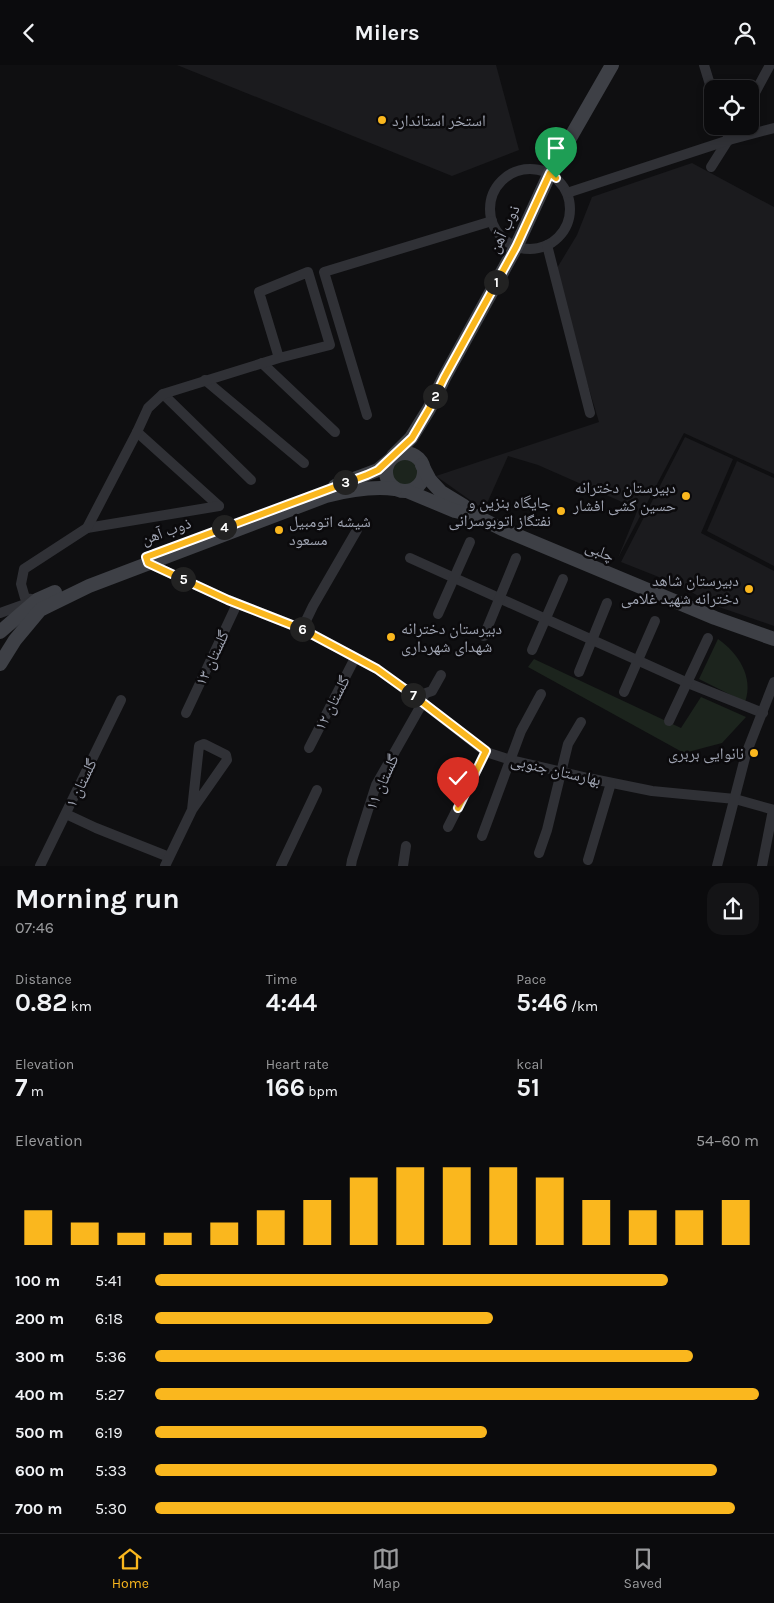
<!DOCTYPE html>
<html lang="en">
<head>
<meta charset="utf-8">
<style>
	body { margin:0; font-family:Karla,"Noto Naskh Arabic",sans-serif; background:#141416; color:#f1f3f6; height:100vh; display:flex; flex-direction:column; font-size:19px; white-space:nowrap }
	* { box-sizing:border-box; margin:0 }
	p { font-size:16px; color:#9a9b9d }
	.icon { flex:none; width:28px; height:28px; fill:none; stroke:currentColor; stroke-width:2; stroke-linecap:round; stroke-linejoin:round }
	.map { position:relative; height:801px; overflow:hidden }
	.panel { display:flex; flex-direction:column; background:#0b0b0d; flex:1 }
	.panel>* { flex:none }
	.controls { position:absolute; left:704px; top:15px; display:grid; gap:10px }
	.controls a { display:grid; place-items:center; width:55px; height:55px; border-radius:10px; background:#0b0b0d; box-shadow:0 2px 8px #0003,0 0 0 1px #2b2b2e; font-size:25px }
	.pin { position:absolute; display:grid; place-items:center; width:42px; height:42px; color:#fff; margin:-51px -21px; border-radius:50% 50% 50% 0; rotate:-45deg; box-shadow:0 0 5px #0007 }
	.pin .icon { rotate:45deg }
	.km { position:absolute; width:25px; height:25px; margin:-12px; border-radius:50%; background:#222; color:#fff; font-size:14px; line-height:25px; text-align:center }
	.round { display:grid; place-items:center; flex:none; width:52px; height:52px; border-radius:15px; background:#141416 }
	.head { display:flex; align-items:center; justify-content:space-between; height:85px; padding:0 15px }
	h1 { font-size:28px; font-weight:700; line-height:38px }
	.stats { display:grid; grid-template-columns:repeat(3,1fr); gap:8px; height:85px; padding:5px 15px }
	.stats div { display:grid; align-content:center }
	.stats b { font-size:25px; font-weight:700 }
	.stats small { font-size:14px; font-weight:400 }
	.stats p { font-size:14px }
	.chart { height:140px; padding:10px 15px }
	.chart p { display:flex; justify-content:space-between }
	.chart svg { width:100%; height:90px; margin-top:5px; stroke:#fab71e; stroke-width:6 }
	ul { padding:0 15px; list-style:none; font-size:16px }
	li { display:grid; grid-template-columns:80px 60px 1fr; align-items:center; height:38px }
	li i { height:12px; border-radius:6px; background:#fab71e }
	header { display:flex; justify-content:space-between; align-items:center; height:65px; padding:0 15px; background:#0b0b0d; font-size:22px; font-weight:700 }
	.tabs { display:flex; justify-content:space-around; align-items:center; height:70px; border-top:1px solid #2b2b2e; background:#0b0b0d; font-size:14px; color:#9a9b9d }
	.tabs a { display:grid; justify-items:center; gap:2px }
	.tabs .on { color:#fab71e }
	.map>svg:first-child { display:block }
</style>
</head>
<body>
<header><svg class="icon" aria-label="back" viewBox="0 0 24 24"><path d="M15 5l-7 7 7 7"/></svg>Milers<svg class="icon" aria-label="person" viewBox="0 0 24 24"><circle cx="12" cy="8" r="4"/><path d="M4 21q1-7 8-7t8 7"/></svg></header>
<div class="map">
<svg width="774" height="801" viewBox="0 0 774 801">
	<rect width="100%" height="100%" fill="#0f0f11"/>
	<g fill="#1b1b1e">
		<path d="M 177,0 L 496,0 L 519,85 L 452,111 Z"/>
		<path d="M 692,98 L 774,142 L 774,409 L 684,368 L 618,493 L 638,444 L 538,400 L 508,391 L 484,445 L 436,411 L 599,357 L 554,208 L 577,170 L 592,132 Z"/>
		<path d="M 685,372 L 733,394 L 701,468 L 774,506 L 774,561 L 716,541 L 679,520 L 621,497 Z"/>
		<path d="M 737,396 L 774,413 L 774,501 L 707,466 Z"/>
	</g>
	<g fill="#1c241d">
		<path d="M 404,390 C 411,391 417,393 419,400 C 428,427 389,432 388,404 Z"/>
		<path d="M 718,574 C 738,588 754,612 745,637 L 699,614 Z"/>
		<path d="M 534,594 L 681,663 L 701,632 L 746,652 L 722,678 L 684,688 L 528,602 Z"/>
	</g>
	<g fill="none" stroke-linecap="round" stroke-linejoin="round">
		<g stroke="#303136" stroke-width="10">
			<path d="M 704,0 L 712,26"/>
			<path d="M 750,37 L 770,0"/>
			<path d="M 725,61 L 729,75"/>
			<path d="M 711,102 L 737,61"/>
			<circle cx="530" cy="144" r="40"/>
			<path d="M 567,128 L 729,75 L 774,63"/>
			<path d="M 547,180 L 590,348"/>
			<path d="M 262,298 L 335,367"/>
			<path d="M 205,315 L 304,398"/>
			<path d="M 163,329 L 251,415"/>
			<path d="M 367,350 L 324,207 L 492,156"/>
			<path d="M 137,367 L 219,441"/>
			<path d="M 87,463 L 219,441"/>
			<path d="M 146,492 L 148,498 L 228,535 L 302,564 L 377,604 L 409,627 L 486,687 L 511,695 L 588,713 L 652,726 L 735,734 L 774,745"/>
			<path d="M 410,493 L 688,618 L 763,648"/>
			<path d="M 37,535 L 25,533 L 21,519 L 24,504 L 87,463 L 137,367 L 148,343 L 163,329 L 279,293 L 330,280 L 308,207 L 259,227 L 279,293"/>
			<path d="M 0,548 L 31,537"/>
			<path d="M 438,549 L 470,477"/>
			<path d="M 302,564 L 313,541 L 357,465"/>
			<path d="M 484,571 L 516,493"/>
			<path d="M 532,585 L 563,514"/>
			<path d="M 579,607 L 607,538"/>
			<path d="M 624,627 L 655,556"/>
			<path d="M 420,635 L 426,628 L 432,626 L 441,610"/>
			<path d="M 186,648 L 237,539"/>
			<path d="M 669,656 L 708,573"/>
			<path d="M 309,683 L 355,593"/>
			<path d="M 66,749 L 96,763 L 169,792"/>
			<path d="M 448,762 L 486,687"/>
			<path d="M 482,771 L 521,666 L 541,629"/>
			<path d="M 539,788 L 547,765 L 568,679 L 581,657"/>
			<path d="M 588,795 L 611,718"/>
			<path d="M 40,801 L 121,635"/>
			<path d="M 165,801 L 192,745 L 227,695 L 226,690 L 204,679 L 199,681 L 192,745"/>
			<path d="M 281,801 L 317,725"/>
			<path d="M 351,801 L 352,795 L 376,720 L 423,637"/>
			<path d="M 403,801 L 406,781"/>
			<path d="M 717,801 L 746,689 L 774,617"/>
			<path d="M 762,801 L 773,745"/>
		</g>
		<g stroke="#3e4046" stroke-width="14">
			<circle cx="405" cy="407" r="19"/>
			<path d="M 393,391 L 411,373 L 429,344 L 444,313 L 516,182 L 550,108 L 612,0"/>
			<path d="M 422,400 L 430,415 L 441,427 L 464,441 L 470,448 L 502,464 L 715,553 L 774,574"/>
			<path d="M 335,421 L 378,405 L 390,395"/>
			<path d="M 407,426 L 455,446 L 464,448"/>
			<path d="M 0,567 L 37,535 L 55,527"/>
			<path d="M 0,599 L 15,575 L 40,545 L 48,541 L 89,521 L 326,431 C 349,425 371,421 395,424"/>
		</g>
	</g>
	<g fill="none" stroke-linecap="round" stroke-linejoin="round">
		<g stroke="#fff" stroke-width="10">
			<path id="route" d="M 458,743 L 486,686 L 409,627 L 377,604 L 302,564 L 228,535 L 148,498 L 146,492 L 367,410 L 378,405 L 412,373 L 429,344 L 444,313 L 516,182 L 550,108 L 556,113"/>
		</g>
		<use href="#route" stroke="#fab71e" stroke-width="6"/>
	</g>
	<g fill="#fab71e" stroke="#0b0a0c" stroke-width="2">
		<circle cx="382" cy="55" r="5"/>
		<circle cx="686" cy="431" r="5"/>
		<circle cx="561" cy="446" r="5"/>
		<circle cx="279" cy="465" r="5"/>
		<circle cx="749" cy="524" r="5"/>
		<circle cx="391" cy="572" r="5"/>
		<circle cx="754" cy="688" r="5"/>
	</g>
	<g text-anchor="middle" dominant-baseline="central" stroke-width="5" stroke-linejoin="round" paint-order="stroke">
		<g font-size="16" fill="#a0a5b3" stroke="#0b0a0c" text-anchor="end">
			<text x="392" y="55" text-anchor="start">استخر استاندارد</text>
			<text x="676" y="422">دبیرستان دخترانه<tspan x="676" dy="18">حسین کشی افشار</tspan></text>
			<text x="551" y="437">جایگاه بنزین و<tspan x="551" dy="18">نفتگاز اتوبوسرانی</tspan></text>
			<text x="289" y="456" text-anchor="start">شیشه اتومبیل<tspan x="289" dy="18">مسعود</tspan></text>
			<text x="739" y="515">دبیرستان شاهد<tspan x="739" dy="18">دخترانه شهید غلامی</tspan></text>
			<text x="401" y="563" text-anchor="start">دبیرستان دخترانه<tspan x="401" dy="18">شهدای شهرداری</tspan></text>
			<text x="744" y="688">نانوایی بربری</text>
		</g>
		<g font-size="16" fill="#a0a5b3" stroke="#0b0a0c">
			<text transform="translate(504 164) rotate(-64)">ذوب آهن</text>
			<text transform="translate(166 466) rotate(-20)">ذوب آهن</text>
			<text transform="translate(600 486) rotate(23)">چلبی</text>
			<text transform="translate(212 593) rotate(-65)">گلستان ۱۳</text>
			<text transform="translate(332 638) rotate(-63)">گلستان ۱۲</text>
			<text transform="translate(556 705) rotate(13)">بهارستان جنوبی</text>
			<text transform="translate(382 717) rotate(-66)">گلستان ۱۱</text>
			<text transform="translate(81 718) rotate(-64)">گلستان ۱</text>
		</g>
	</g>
</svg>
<div class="controls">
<a><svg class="icon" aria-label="locate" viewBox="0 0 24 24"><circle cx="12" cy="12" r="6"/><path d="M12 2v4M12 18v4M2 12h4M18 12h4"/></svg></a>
</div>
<div class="pin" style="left:556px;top:113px;background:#1e9e55"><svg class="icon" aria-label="arrive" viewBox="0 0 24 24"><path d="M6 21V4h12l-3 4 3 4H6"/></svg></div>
<div class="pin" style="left:458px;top:743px;background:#d93025"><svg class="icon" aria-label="check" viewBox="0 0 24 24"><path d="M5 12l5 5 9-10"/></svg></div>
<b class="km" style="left:496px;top:217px">1</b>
<b class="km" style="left:435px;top:331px">2</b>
<b class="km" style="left:345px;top:417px">3</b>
<b class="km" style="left:224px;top:462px">4</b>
<b class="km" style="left:183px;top:514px">5</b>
<b class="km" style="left:302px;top:564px">6</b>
<b class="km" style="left:413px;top:630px">7</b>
</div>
<section class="panel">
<div class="head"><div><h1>Morning run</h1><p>07:46</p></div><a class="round"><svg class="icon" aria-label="share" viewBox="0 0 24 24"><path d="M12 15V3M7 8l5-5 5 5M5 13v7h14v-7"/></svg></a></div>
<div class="stats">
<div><p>Distance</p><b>0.82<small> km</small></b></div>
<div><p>Time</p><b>4:44</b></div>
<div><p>Pace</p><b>5:46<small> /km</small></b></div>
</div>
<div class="stats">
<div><p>Elevation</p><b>7<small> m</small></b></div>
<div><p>Heart rate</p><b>166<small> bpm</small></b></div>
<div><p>kcal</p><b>51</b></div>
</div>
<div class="chart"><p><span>Elevation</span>54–60 m</p>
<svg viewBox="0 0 160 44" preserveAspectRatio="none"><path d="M5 44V27M15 44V33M25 44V38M35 44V38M45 44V33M55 44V27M65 44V22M75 44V11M85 44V6M95 44V6M105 44V6M115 44V11M125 44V22M135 44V27M145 44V27M155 44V22"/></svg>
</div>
<ul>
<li><b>100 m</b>5:41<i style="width:85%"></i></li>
<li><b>200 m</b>6:18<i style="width:56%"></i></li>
<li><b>300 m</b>5:36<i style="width:89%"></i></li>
<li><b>400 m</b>5:27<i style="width:100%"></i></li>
<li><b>500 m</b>6:19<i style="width:55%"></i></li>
<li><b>600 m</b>5:33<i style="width:93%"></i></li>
<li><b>700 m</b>5:30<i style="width:96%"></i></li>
</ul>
</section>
<nav class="tabs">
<a class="on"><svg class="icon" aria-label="home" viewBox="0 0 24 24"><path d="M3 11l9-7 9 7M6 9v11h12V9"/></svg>Home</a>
<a><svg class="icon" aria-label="map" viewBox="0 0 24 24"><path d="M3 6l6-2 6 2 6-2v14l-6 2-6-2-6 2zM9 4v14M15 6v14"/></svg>Map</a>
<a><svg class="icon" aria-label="saved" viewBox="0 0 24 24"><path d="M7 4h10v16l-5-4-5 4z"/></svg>Saved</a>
</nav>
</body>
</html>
